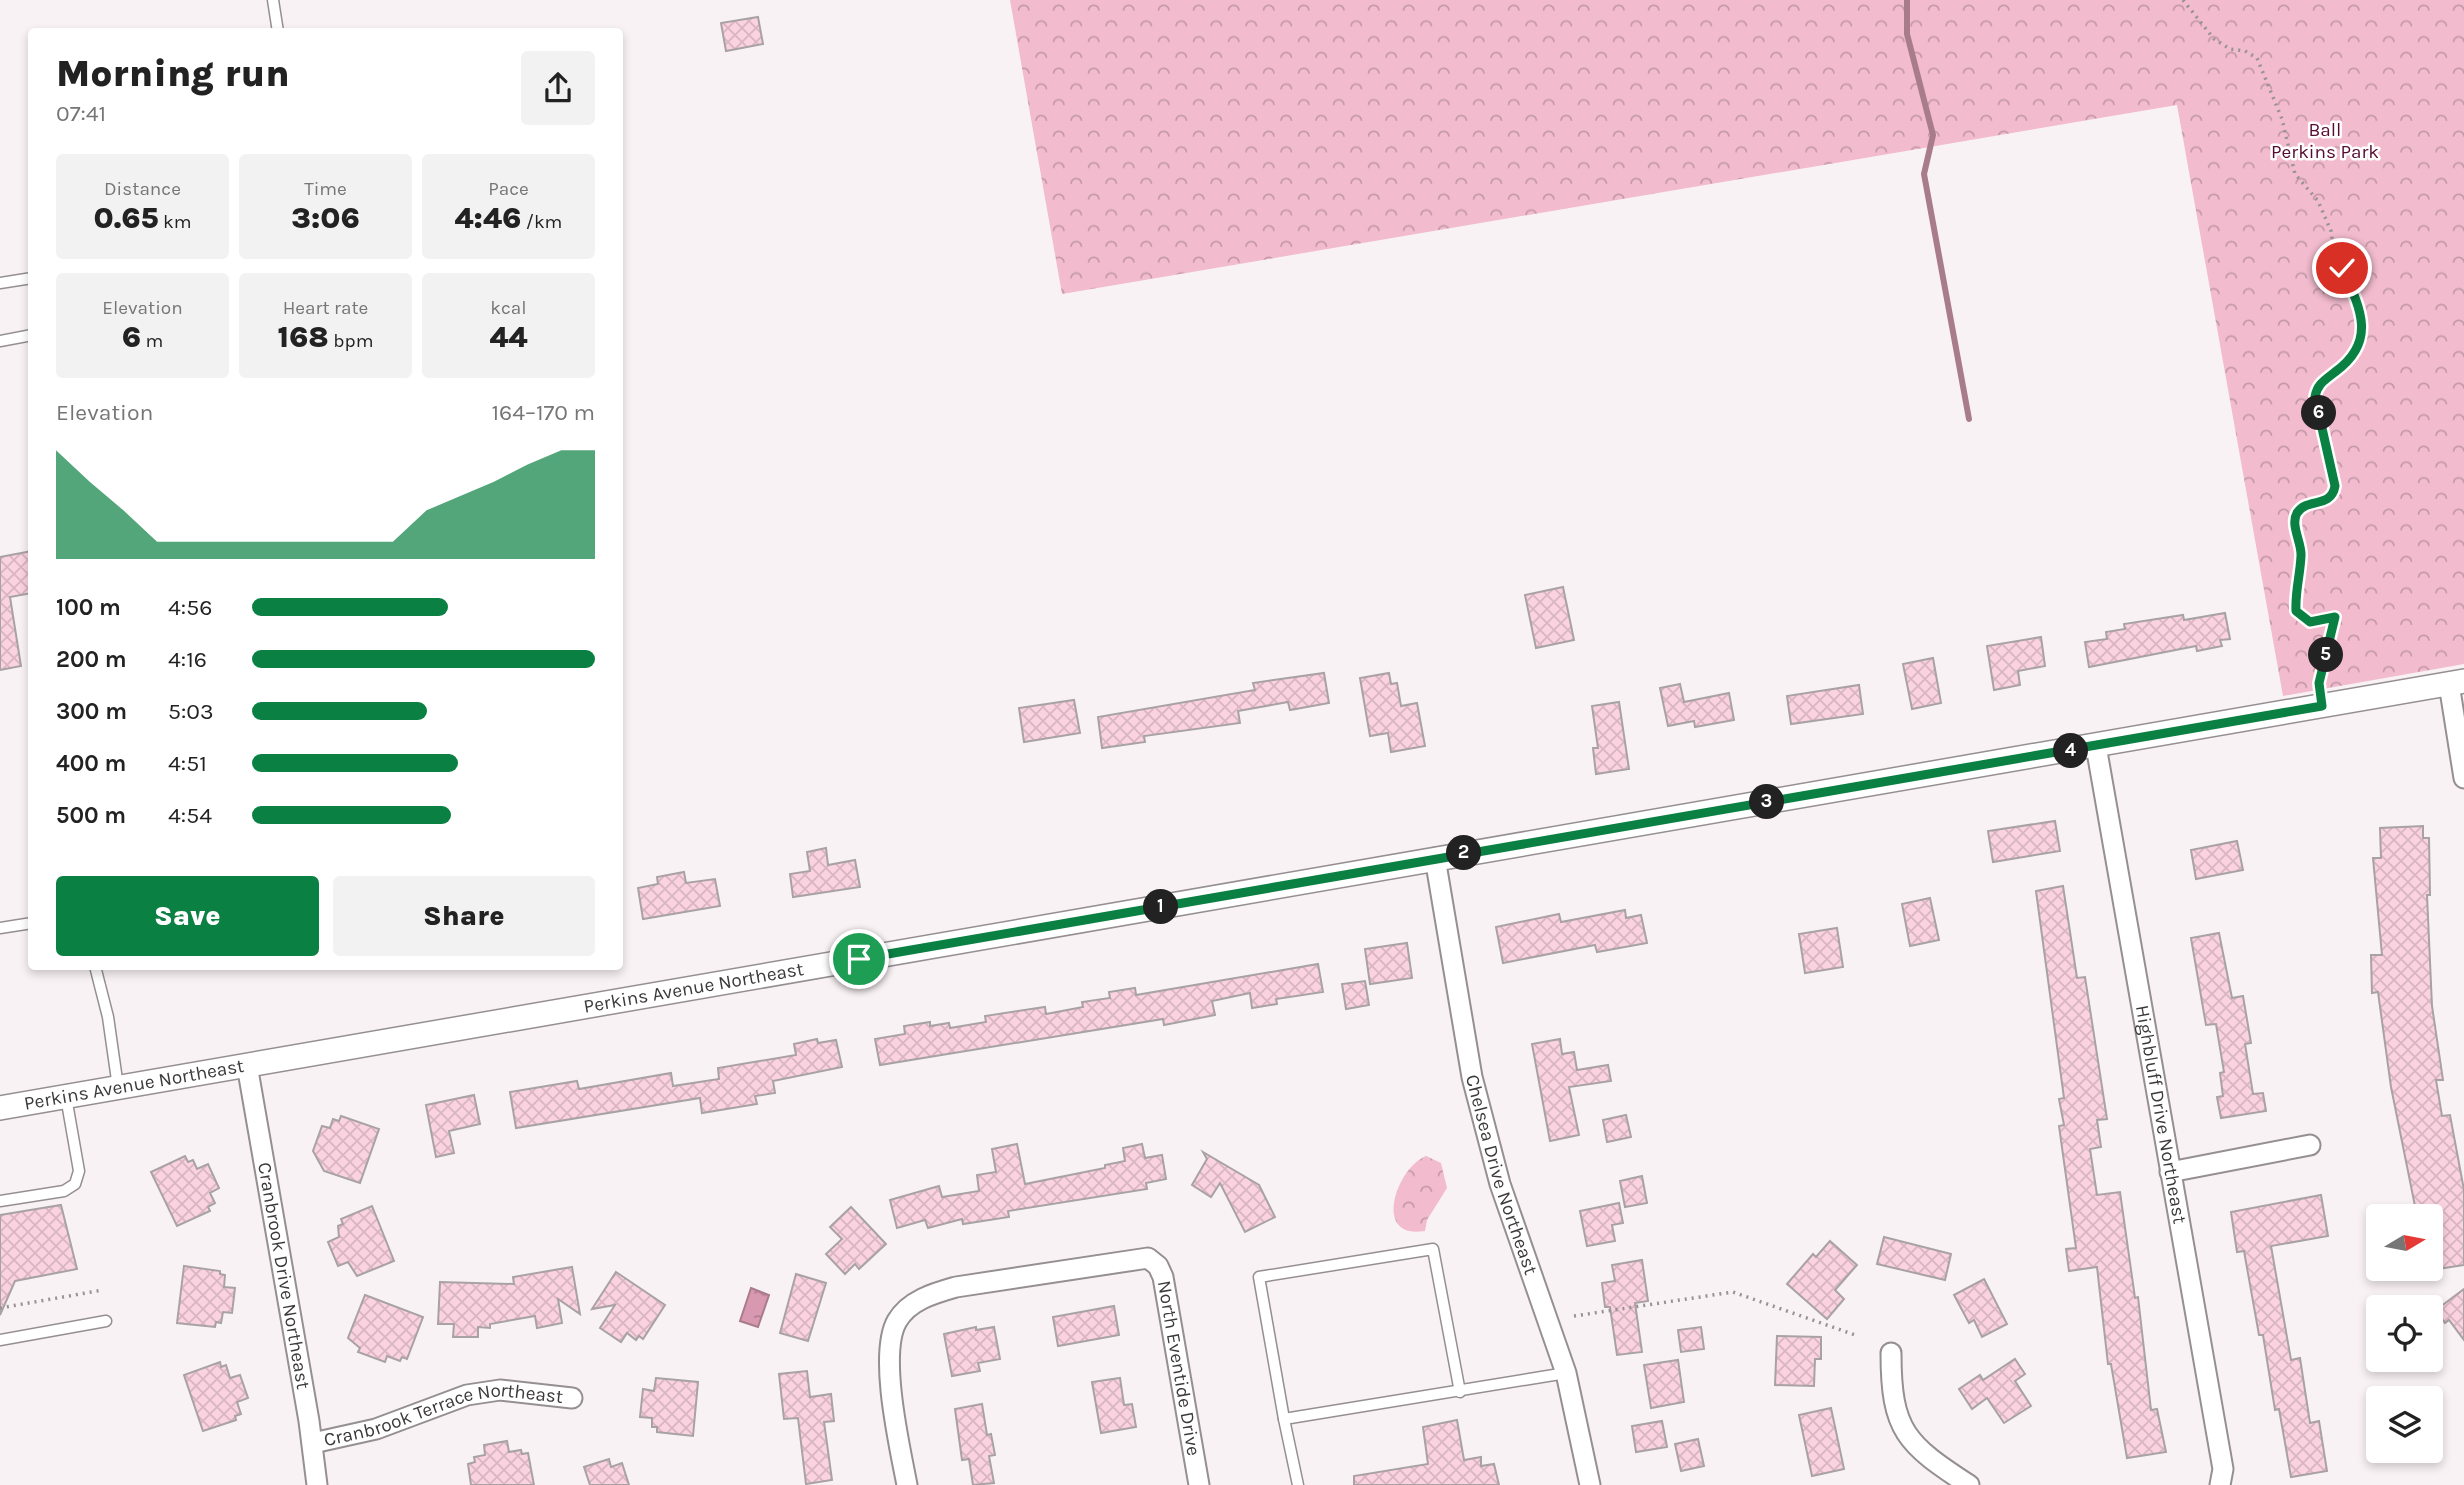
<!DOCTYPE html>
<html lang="en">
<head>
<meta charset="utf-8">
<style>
	body { margin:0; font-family:Karla,sans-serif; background:#f2f2f2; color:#222; height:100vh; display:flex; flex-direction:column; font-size:26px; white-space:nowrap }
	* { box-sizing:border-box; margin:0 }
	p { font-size:23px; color:#767676 }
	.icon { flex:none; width:38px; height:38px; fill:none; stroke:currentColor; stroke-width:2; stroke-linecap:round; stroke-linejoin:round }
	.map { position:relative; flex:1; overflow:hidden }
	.panel { position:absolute; left:28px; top:28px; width:595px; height:942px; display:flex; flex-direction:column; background:#fff; border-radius:7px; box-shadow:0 4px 10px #0003 }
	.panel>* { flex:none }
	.needle { width:46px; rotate:80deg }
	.buttons { position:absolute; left:2366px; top:1204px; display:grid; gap:14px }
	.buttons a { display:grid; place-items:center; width:77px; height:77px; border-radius:7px; background:#fff; box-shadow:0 4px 10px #0003; font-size:35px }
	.pin { position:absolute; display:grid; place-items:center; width:60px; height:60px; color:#fff; margin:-30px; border:4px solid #fff; border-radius:50%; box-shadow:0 2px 7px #0007 }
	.km { position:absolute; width:35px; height:35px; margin:-18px; border-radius:50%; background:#222; color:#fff; font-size:19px; line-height:35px; text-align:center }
	.round { display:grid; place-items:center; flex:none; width:74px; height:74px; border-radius:7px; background:#f2f2f2 }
	.headline { display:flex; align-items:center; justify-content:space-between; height:119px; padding:0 28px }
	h1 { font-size:38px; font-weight:800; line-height:52px }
	.metrics { display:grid; grid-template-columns:repeat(3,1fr); gap:10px; height:119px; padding:7px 28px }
	.metrics div { display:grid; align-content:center; border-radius:7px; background:#f2f2f2; text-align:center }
	.metrics b { font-size:30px; font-weight:800 }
	.metrics small { font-size:19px; font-weight:400 }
	.metrics p { font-size:19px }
	.chart { height:196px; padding:14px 28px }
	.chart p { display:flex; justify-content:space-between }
	.chart svg { width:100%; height:126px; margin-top:7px; fill:#0b8043; opacity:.7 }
	.action { display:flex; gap:14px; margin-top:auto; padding:14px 28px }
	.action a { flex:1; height:80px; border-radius:7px; background:#0b8043; color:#fff; font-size:28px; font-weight:800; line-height:80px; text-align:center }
	.action a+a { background:#f2f2f2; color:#222 }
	ul { padding:0 28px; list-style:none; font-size:23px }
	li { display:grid; grid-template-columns:112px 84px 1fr; align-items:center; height:52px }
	li i { height:18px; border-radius:9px; background:#0b8043 }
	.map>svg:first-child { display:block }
</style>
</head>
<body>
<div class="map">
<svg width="2464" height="1485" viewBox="0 0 2464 1485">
	<defs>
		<pattern id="park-crowns" width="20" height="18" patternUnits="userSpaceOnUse" patternTransform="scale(1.75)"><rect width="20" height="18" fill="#f2bbce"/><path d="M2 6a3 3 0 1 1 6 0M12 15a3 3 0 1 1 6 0" fill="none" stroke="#c599a8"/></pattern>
		<pattern id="water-ripples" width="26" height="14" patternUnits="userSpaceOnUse" patternTransform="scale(1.75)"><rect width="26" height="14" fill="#d898af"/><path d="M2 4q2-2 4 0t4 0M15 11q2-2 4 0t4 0" fill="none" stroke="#b07d8f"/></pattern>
		<pattern id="building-cross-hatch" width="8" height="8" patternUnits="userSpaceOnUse" patternTransform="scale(1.75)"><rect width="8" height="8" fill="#fbd2e0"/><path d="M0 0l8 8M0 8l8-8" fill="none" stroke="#d8b5c1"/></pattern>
	</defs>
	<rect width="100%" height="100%" fill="#f9f2f4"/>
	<g fill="url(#park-crowns)">
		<path d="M 1010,0 L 2464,0 L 2464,664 L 2283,696 L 2177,105 L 1062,294 Z"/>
		<path d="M 1426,1156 L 1441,1163 L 1447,1188 L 1427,1220 L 1425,1231 C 1372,1240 1396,1168 1426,1156 Z"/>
	</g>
	<path fill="url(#water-ripples)" stroke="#a97c8c" stroke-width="2" d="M 751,1288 L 769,1295 L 758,1327 L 740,1321 Z"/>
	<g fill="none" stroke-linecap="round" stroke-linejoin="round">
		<path stroke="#a97c8c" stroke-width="6" d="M 1907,0 L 1907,34 L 1933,135 L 1924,174 L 1969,419"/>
	</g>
	<g fill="url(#building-cross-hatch)" stroke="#a9a2a4" stroke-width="2">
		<path d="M 758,17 L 763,44 L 726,51 L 721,23 Z"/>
		<path d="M 32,551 L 32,593 L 10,597 L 21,666 L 0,670 L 0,557 Z"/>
		<path d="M 1563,587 L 1574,640 L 1536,648 L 1525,595 Z"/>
		<path d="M 2225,613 L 2230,639 L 2220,640 L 2222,646 L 2197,651 L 2196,646 L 2089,667 L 2085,642 L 2107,639 L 2106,632 L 2125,629 L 2124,624 L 2183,615 L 2184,620 Z"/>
		<path d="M 2041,637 L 2045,666 L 2018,671 L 2020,685 L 1994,690 L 1987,646 Z"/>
		<path d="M 1933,658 L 1941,703 L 1912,709 L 1903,664 Z"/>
		<path d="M 1324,673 L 1329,703 L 1290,710 L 1288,702 L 1238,711 L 1240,723 L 1144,736 L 1145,742 L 1102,748 L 1098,717 L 1255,690 L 1253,683 Z"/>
		<path d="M 1389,673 L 1391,684 L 1397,683 L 1401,706 L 1417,703 L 1425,746 L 1391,752 L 1388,733 L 1370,736 L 1360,678 Z"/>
		<path d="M 1680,684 L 1684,702 L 1729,693 L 1734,720 L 1695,727 L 1694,721 L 1668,726 L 1660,688 Z"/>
		<path d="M 1859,685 L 1863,714 L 1791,724 L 1787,696 Z"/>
		<path d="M 1074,700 L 1080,733 L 1024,742 L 1019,708 Z"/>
		<path d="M 1619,702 L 1629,769 L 1596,774 L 1593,748 L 1598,748 L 1592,706 Z"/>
		<path d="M 2055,821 L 2060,851 L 1993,862 L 1988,831 Z"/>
		<path d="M 2423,826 L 2423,838 L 2429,838 L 2430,895 L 2427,895 L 2432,1006 L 2443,1080 L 2436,1080 L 2442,1116 L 2450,1115 L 2464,1190 L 2464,1265 L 2431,1270 L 2431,1216 L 2417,1216 L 2391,1087 L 2378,992 L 2372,993 L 2371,955 L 2382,955 L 2373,858 L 2381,858 L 2380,828 Z"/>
		<path d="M 2237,841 L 2243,870 L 2196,879 L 2191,850 Z"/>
		<path d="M 826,848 L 828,865 L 855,860 L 860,887 L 793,897 L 790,874 L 810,871 L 807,852 Z"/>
		<path d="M 684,872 L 686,883 L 715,879 L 720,906 L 643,919 L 638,888 L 658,884 L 657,877 Z"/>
		<path d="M 2063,886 L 2077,978 L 2085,977 L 2107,1119 L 2097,1120 L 2101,1147 L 2090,1149 L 2097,1195 L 2120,1192 L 2135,1298 L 2138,1297 L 2151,1410 L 2157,1409 L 2166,1452 L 2127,1458 L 2111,1364 L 2108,1364 L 2097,1267 L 2069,1271 L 2066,1249 L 2076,1248 L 2059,1126 L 2064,1125 L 2059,1099 L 2064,1098 L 2036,891 Z"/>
		<path d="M 1930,898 L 1939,940 L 1910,946 L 1902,904 Z"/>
		<path d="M 1625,910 L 1626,918 L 1641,915 L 1647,943 L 1597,952 L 1595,945 L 1503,963 L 1496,927 L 1559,914 L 1561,922 Z"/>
		<path d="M 1837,928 L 1843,967 L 1805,973 L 1799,934 Z"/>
		<path d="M 2219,933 L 2232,998 L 2243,996 L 2251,1043 L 2245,1044 L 2253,1094 L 2263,1093 L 2266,1111 L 2221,1118 L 2217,1097 L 2223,1096 L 2220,1073 L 2224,1072 L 2216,1024 L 2206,1025 L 2191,938 Z"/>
		<path d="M 1407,943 L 1412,978 L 1370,984 L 1365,949 Z"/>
		<path d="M 1318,964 L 1323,992 L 1276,999 L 1277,1004 L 1252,1008 L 1250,993 L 1212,1001 L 1215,1015 L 1164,1025 L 1163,1019 L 880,1065 L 875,1039 L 905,1034 L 904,1026 L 930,1022 L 930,1026 L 949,1023 L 950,1028 L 986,1022 L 985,1016 L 1045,1007 L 1046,1014 L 1083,1007 L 1082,1002 L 1110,998 L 1109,992 L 1135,988 L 1136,995 Z"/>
		<path d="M 1365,981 L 1369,1005 L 1346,1009 L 1342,984 Z"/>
		<path d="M 817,1039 L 818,1043 L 836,1040 L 842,1067 L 773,1081 L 775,1093 L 755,1096 L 757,1104 L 702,1113 L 700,1098 L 516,1128 L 510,1092 L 577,1081 L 579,1089 L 671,1073 L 673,1086 L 719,1079 L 718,1068 L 796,1055 L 794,1044 Z"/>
		<path d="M 1560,1039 L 1562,1054 L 1574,1052 L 1577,1070 L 1608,1065 L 1611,1081 L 1569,1087 L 1579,1135 L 1550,1141 L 1532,1044 Z"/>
		<path d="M 474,1095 L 480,1124 L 449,1131 L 454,1153 L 436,1157 L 426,1105 Z"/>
		<path d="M 1626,1115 L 1631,1137 L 1607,1142 L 1603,1120 Z"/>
		<path d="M 341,1116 L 379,1129 L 360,1183 L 324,1171 L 313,1151 L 322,1126 L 330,1128 L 333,1119 L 339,1121 Z"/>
		<path d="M 1017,1144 L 1025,1184 L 1105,1168 L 1105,1165 L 1125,1161 L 1123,1148 L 1142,1144 L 1145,1158 L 1162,1155 L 1166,1179 L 1146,1183 L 1147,1189 L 1008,1211 L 1009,1217 L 963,1224 L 962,1219 L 928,1228 L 925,1220 L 897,1228 L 890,1200 L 939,1186 L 942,1197 L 979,1191 L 977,1175 L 996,1172 L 992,1149 Z"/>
		<path d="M 1203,1152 L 1259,1185 L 1275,1217 L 1245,1232 L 1220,1183 L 1211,1197 L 1192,1185 L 1207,1159 Z"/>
		<path d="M 185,1156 L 188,1162 L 193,1160 L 197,1169 L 208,1164 L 219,1188 L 210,1193 L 215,1203 L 208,1207 L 210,1211 L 177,1226 L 151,1172 Z"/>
		<path d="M 1642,1176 L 1647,1203 L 1625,1207 L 1620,1181 Z"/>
		<path d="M 2321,1195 L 2328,1236 L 2271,1246 L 2291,1360 L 2300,1358 L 2310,1423 L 2319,1421 L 2327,1471 L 2291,1477 L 2279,1409 L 2275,1410 L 2263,1335 L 2259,1335 L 2244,1251 L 2237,1252 L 2231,1212 Z"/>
		<path d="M 1619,1203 L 1623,1223 L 1612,1225 L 1615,1241 L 1587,1246 L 1580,1211 Z"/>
		<path d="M 61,1205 L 77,1269 L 15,1281 L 0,1315 L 0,1215 Z"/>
		<path d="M 372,1206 L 394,1261 L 357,1276 L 348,1262 L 338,1266 L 328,1242 L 339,1237 L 338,1226 L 343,1224 L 341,1219 Z"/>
		<path d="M 851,1207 L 886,1244 L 859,1269 L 855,1264 L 845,1274 L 826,1254 L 842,1239 L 830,1227 Z"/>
		<path d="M 1884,1237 L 1951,1254 L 1945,1280 L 1877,1264 Z"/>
		<path d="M 1830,1241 L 1857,1265 L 1835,1290 L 1844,1299 L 1827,1319 L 1787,1284 L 1813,1254 L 1816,1257 Z"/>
		<path d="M 1642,1260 L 1648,1301 L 1635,1303 L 1642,1352 L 1617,1355 L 1610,1307 L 1605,1307 L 1602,1283 L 1615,1281 L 1612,1265 Z"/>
		<path d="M 184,1266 L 220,1271 L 220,1274 L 225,1275 L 224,1287 L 235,1288 L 232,1313 L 223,1312 L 221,1323 L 216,1322 L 215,1327 L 177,1323 Z"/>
		<path d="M 572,1267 L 580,1314 L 558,1299 L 562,1323 L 537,1328 L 535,1316 L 490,1324 L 490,1328 L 478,1327 L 478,1337 L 453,1337 L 454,1324 L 438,1324 L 440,1282 L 514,1284 L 513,1277 Z"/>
		<path d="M 616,1272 L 665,1305 L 643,1339 L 639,1336 L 636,1340 L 627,1333 L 621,1342 L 600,1328 L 615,1305 L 592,1309 Z"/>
		<path d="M 796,1274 L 826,1283 L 808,1341 L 780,1333 Z"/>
		<path d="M 1984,1279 L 2007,1324 L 1982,1337 L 1974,1320 L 1969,1323 L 1954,1295 Z"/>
		<path d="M 2464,1289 L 2464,1340 L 2449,1320 L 2445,1323 L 2436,1310 Z"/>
		<path d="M 365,1295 L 423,1317 L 407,1359 L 402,1357 L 400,1361 L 387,1356 L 385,1362 L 358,1352 L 360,1348 L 348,1338 Z"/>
		<path d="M 1114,1306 L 1119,1335 L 1058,1346 L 1053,1317 Z"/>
		<path d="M 976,1327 L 976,1330 L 994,1327 L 1000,1359 L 978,1363 L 980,1371 L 952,1376 L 944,1334 Z"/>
		<path d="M 1701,1327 L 1704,1349 L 1681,1352 L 1678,1330 Z"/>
		<path d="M 1777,1336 L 1821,1337 L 1821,1359 L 1815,1359 L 1814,1386 L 1775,1385 Z"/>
		<path d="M 2015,1359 L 2025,1374 L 2015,1381 L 2031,1406 L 2004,1423 L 1987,1398 L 1972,1409 L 1959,1389 L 1980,1375 L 1983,1380 Z"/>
		<path d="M 1678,1360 L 1684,1402 L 1651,1408 L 1644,1365 Z"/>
		<path d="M 220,1362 L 221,1367 L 226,1365 L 230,1378 L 240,1375 L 248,1398 L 237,1402 L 241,1414 L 235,1416 L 236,1420 L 203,1431 L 184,1375 Z"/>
		<path d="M 807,1371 L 810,1397 L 831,1394 L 834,1421 L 824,1422 L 832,1480 L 806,1484 L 798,1418 L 784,1419 L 779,1374 Z"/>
		<path d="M 656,1378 L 698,1382 L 693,1436 L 657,1432 L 657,1427 L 652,1427 L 652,1418 L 640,1417 L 643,1389 L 654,1391 Z"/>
		<path d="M 1120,1378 L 1124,1405 L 1132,1404 L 1136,1427 L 1101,1433 L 1092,1382 Z"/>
		<path d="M 982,1404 L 987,1435 L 991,1434 L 995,1455 L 989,1456 L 994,1483 L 973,1485 L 969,1459 L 962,1460 L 955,1409 Z"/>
		<path d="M 1831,1408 L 1844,1469 L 1812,1476 L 1799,1415 Z"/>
		<path d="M 1457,1420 L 1464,1460 L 1481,1457 L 1481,1466 L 1494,1464 L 1499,1485 L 1354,1485 L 1354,1476 L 1428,1464 L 1423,1427 Z"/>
		<path d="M 1662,1421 L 1667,1447 L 1636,1452 L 1632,1426 Z"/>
		<path d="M 1698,1439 L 1704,1466 L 1681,1471 L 1675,1444 Z"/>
		<path d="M 507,1441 L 509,1452 L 521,1450 L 522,1454 L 528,1453 L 534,1485 L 471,1485 L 468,1464 L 475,1462 L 474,1457 L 485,1455 L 484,1445 Z"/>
		<path d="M 609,1459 L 611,1467 L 622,1463 L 629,1485 L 590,1485 L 584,1467 Z"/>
	</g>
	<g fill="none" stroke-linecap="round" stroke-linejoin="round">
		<g stroke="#968f91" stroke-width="13">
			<g id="service">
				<path d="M 273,0 L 278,32"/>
				<path d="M 0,283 L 32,278"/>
				<path d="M 0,341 L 32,335"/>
				<path d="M 2322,705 L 2319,683 L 2335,617"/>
				<path d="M 0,928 L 32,923"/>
				<path d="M 95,966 L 108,1017 L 118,1087"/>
				<path d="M 0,1201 L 64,1191 L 75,1184 L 79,1171 L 66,1097"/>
				<path d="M 0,1340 L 106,1321"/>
				<path d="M 1284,1419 L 1259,1277 L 1433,1249 L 1460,1392"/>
				<path d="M 1298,1485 L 1284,1419 L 1566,1373"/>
			</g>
		</g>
		<g stroke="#968f91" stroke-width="23">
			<g id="minor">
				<path d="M 2449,684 L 2464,778"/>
				<path id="s1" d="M 2096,746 L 2223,1469 L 2220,1485"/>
				<path id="s2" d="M 1435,858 L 1472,1077 L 1500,1184 L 1566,1373 L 1590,1485"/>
				<path id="s3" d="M 247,1065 L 309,1421 L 317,1485"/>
				<path d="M 2170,1172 L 2310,1145"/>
				<path d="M 1891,1353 C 1891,1431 1906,1444 1969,1485"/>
				<path id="s4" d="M 313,1443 L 376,1429 L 467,1395 L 500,1390 L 572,1398"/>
				<path id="s5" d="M 907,1485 C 900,1448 878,1354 897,1321 C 909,1300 935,1293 956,1287 L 1148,1258 L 1158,1266 L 1163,1277 L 1199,1485"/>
			</g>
		</g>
		<g stroke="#968f91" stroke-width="26">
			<g id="tertiary">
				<path id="s6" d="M 0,1108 L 2464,681"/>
			</g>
		</g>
		<g stroke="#979293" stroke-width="3.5" stroke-dasharray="2 5" stroke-linecap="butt">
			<path d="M 2183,0 L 2214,39 L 2230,49 L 2245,51 L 2257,58 L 2282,119 L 2295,174 L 2318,201 L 2331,231 L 2334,254 L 2362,311 L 2355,353 L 2348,363 L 2316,388 L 2315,397 L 2335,486 C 2331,506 2308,501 2296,514 L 2302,555 L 2294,588 L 2296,611 L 2310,622 L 2320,620"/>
			<path d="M 0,1308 L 103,1290"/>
			<path d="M 1574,1316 L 1733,1292 L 1858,1336"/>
		</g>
		<use href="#service" stroke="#fff" stroke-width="10"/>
		<use href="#minor" stroke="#fff" stroke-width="19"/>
		<use href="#tertiary" stroke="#fff" stroke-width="23"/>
	</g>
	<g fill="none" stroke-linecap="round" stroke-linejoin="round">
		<g stroke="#fff" stroke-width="14">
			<path id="route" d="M 859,959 L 2322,706 L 2319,683 L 2335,617 L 2310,622 L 2296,611 C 2295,592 2300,576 2301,556 C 2302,543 2290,525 2297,513 C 2307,497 2331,509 2335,486 L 2315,397 C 2317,384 2325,380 2335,372 C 2378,341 2360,307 2342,268"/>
		</g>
		<use href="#route" stroke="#0b8043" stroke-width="9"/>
	</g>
	<g text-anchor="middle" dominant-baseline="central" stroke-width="5" stroke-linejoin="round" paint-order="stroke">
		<g font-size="19" fill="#560b31" stroke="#fff">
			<text x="2325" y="130">Ball<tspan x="2325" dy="22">Perkins Park</tspan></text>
		</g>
		<g font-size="19" fill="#3c393a" stroke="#fff">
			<text stroke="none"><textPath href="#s6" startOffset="704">Perkins Avenue Northeast</textPath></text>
			<text stroke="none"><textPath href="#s6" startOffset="136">Perkins Avenue Northeast</textPath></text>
			<text stroke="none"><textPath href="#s1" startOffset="374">Highbluff Drive Northeast</textPath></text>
			<text stroke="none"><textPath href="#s2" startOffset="324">Chelsea Drive Northeast</textPath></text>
			<text stroke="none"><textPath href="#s3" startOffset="214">Cranbrook Drive Northeast</textPath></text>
			<text stroke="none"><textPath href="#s5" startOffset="548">North Eventide Drive</textPath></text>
			<text stroke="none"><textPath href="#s4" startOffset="135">Cranbrook Terrace Northeast</textPath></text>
		</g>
	</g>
</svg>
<div class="buttons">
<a><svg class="needle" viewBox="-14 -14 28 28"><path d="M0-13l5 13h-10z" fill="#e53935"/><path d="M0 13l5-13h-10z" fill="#767676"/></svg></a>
<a><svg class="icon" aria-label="locate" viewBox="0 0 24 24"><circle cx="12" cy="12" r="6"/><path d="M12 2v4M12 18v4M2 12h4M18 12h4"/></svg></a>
<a><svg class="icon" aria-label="layers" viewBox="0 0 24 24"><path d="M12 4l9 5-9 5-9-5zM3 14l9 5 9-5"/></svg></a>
</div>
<div class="pin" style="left:859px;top:959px;background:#1e9e55"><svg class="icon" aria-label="arrive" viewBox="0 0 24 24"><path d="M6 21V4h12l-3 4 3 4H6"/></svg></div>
<div class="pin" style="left:2342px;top:268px;background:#d93025"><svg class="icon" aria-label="check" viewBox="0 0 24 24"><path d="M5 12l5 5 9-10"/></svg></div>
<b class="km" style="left:1161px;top:907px">1</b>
<b class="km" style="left:1464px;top:853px">2</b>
<b class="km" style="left:1767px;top:802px">3</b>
<b class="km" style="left:2071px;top:751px">4</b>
<b class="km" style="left:2326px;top:655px">5</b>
<b class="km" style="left:2319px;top:413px">6</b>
<section class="panel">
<div class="headline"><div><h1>Morning run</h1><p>07:41</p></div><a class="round"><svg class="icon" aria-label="share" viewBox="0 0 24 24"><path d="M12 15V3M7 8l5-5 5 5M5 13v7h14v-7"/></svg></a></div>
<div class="metrics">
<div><p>Distance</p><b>0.65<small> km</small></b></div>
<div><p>Time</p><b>3:06</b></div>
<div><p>Pace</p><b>4:46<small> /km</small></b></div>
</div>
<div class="metrics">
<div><p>Elevation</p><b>6<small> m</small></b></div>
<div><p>Heart rate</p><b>168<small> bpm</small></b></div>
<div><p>kcal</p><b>44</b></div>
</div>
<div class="chart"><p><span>Elevation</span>164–170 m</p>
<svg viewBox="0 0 160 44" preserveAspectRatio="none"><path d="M0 44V6L10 17L20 27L30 38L40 38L50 38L60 38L70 38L80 38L90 38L100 38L110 27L120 22L130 17L140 11L150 6L160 6V44z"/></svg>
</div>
<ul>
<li><b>100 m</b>4:56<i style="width:57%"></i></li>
<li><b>200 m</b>4:16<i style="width:100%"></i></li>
<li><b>300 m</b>5:03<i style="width:51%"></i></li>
<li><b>400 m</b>4:51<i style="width:60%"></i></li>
<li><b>500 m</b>4:54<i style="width:58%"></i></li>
</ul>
<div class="action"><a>Save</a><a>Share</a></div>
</section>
</div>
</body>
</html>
